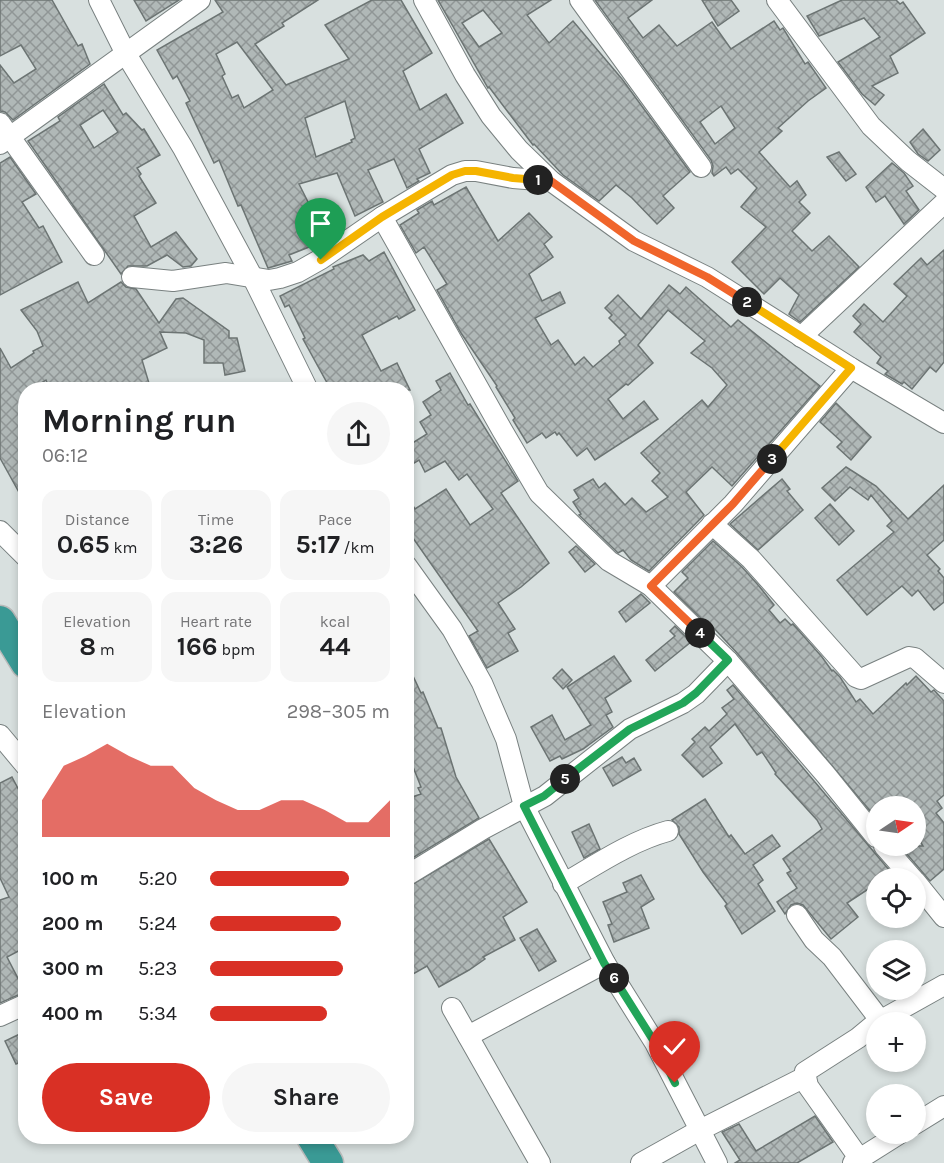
<!DOCTYPE html>
<html lang="en">
<head>
<meta charset="utf-8">
<style>
	body { margin:0; font-family:Karla,sans-serif; background:#f6f6f6; color:#202124; height:100vh; display:flex; flex-direction:column; font-size:22px; white-space:nowrap }
	* { box-sizing:border-box; margin:0 }
	p { font-size:20px; color:#757577 }
	.icon { flex:none; width:33px; height:33px; fill:none; stroke:currentColor; stroke-width:2; stroke-linecap:round; stroke-linejoin:round }
	.map { position:relative; flex:1; overflow:hidden }
	.details { position:absolute; left:18px; top:382px; width:396px; height:762px; display:flex; flex-direction:column; background:#fff; border-radius:24px; box-shadow:0 3px 9px #0003 }
	.details>* { flex:none }
	.needle { width:39px; rotate:77deg }
	.controls { position:absolute; left:866px; top:796px; display:grid; gap:12px }
	.controls a { display:grid; place-items:center; width:60px; height:60px; border-radius:50%; background:#fff; box-shadow:0 3px 9px #0003; font-size:30px }
	.pin { position:absolute; display:grid; place-items:center; width:51px; height:51px; color:#fff; margin:-62px -26px; border-radius:50% 50% 50% 0; rotate:-45deg; box-shadow:0 0 6px #0007 }
	.pin .icon { rotate:45deg }
	.km { position:absolute; width:30px; height:30px; margin:-15px; border-radius:50%; background:#222; color:#fff; font-size:16px; line-height:30px; text-align:center }
	.round { display:grid; place-items:center; flex:none; width:63px; height:63px; border-radius:32px; background:#f6f6f6 }
	.summary { display:flex; align-items:center; justify-content:space-between; height:102px; padding:0 24px }
	h1 { font-size:33px; font-weight:700; line-height:45px }
	.figures { display:grid; grid-template-columns:repeat(3,1fr); gap:9px; height:102px; padding:6px 24px }
	.figures div { display:grid; align-content:center; border-radius:15px; background:#f6f6f6; text-align:center }
	.figures b { font-size:26px; font-weight:700 }
	.figures small { font-size:16px; font-weight:400 }
	.figures p { font-size:16px }
	.chart { height:168px; padding:12px 24px }
	.chart p { display:flex; justify-content:space-between }
	.chart svg { width:100%; height:108px; margin-top:6px; fill:#d93025; opacity:.7 }
	.cta { display:flex; gap:12px; margin-top:auto; padding:12px 24px }
	.cta a { flex:1; height:69px; border-radius:36px; background:#d93025; color:#fff; font-size:24px; font-weight:700; line-height:69px; text-align:center }
	.cta a+a { background:#f6f6f6; color:#202124 }
	ul { padding:0 24px; list-style:none; font-size:20px }
	li { display:grid; grid-template-columns:96px 72px 1fr; align-items:center; height:45px }
	li i { height:15px; border-radius:8px; background:#d93025 }
	.map>svg:first-child { display:block }
</style>
</head>
<body>
<div class="map">
<svg width="944" height="1163" viewBox="0 0 944 1163">
	<defs>
		<pattern id="building-cross-hatch" width="8" height="8" patternUnits="userSpaceOnUse" patternTransform="scale(1.5)"><rect width="8" height="8" fill="#b0b8b7"/><path d="M0 0l8 8M0 8l8-8" fill="none" stroke="#909696"/></pattern>
	</defs>
	<rect width="100%" height="100%" fill="#d8e0df"/>
	<g fill="url(#building-cross-hatch)" stroke="#6c7473" stroke-width="1.5" fill-rule="evenodd">
		<path d="M 0,0 L 52,0 L 78,46 L 82,44 L 90,64 L 13,120 L 5,112 L 0,111 L 0,65 L 14,83 L 36,69 L 21,45 L 0,56 Z"/>
		<path d="M 134,0 L 179,0 L 146,21 Z"/>
		<path d="M 215,0 L 318,0 L 282,23 L 284,26 L 255,44 L 286,85 L 349,59 L 325,25 L 372,0 L 401,0 L 432,53 L 403,71 L 420,110 L 446,94 L 463,123 L 419,149 L 430,173 L 417,179 L 419,181 L 407,188 L 394,159 L 368,170 L 383,202 L 355,216 L 337,173 L 299,184 L 312,210 L 301,215 L 306,228 L 301,231 L 309,247 L 289,255 L 292,261 L 268,268 L 241,205 L 238,206 L 219,160 L 214,163 L 186,103 L 190,101 L 177,76 L 173,79 L 157,50 L 223,12 ZM 237,42 L 273,90 L 244,108 L 238,95 L 232,98 L 222,76 L 225,74 L 216,54 ZM 345,101 L 355,138 L 351,140 L 352,142 L 316,157 L 305,118 Z"/>
		<path d="M 438,0 L 551,0 L 527,15 L 549,43 L 573,21 L 622,79 L 690,172 L 663,196 L 674,208 L 657,224 L 632,198 L 616,185 L 599,201 L 563,175 L 534,144 L 533,145 L 489,87 L 488,88 ZM 483,10 L 502,33 L 479,47 L 462,23 Z"/>
		<path d="M 595,0 L 652,0 L 628,18 L 643,38 L 659,25 L 677,46 L 712,22 L 731,49 L 774,21 L 780,30 L 783,28 L 805,64 L 808,62 L 826,88 L 808,101 L 778,128 L 782,131 L 759,152 L 790,187 L 797,181 L 806,195 L 799,202 L 810,213 L 792,231 L 812,251 L 829,236 L 859,267 L 800,322 L 789,314 L 799,295 L 780,278 L 764,294 L 732,262 L 766,227 L 741,207 L 757,188 L 738,169 L 731,174 L 726,167 L 714,176 L 712,173 L 713,166 L 711,160 ZM 721,106 L 735,128 L 715,144 L 700,122 Z"/>
		<path d="M 702,0 L 731,0 L 739,11 L 718,26 Z"/>
		<path d="M 842,0 L 896,0 L 900,4 L 903,2 L 925,33 L 890,56 L 898,73 L 872,86 L 884,95 L 875,105 L 862,94 L 838,62 L 880,37 L 864,18 L 819,36 L 807,16 Z"/>
		<path d="M 104,84 L 123,115 L 126,113 L 142,130 L 144,129 L 160,155 L 137,168 L 141,174 L 139,176 L 156,203 L 134,216 L 151,247 L 176,232 L 197,259 L 191,266 L 183,267 L 167,255 L 147,266 L 128,266 L 121,274 L 28,141 L 60,121 L 58,117 ZM 103,110 L 118,132 L 94,148 L 80,125 Z"/>
		<path d="M 923,129 L 940,150 L 928,161 L 918,154 L 910,142 Z"/>
		<path d="M 839,152 L 856,174 L 846,181 L 827,157 Z"/>
		<path d="M 10,157 L 36,194 L 22,202 L 39,228 L 43,226 L 62,262 L 0,295 L 0,163 Z"/>
		<path d="M 892,163 L 904,173 L 913,186 L 906,191 L 919,210 L 904,224 L 885,196 L 876,202 L 866,187 Z"/>
		<path d="M 466,187 L 498,241 L 529,213 L 552,237 L 544,244 L 553,257 L 529,274 L 542,301 L 560,292 L 565,303 L 535,318 L 551,345 L 558,340 L 575,365 L 584,357 L 593,367 L 620,344 L 619,341 L 626,335 L 609,318 L 612,315 L 605,308 L 618,295 L 641,319 L 669,285 L 680,294 L 686,287 L 731,327 L 738,320 L 820,386 L 732,486 L 712,467 L 686,492 L 704,515 L 649,571 L 631,560 L 623,550 L 618,553 L 616,551 L 579,515 L 581,514 L 573,502 L 579,498 L 574,490 L 593,479 L 599,488 L 605,483 L 625,505 L 632,498 L 646,512 L 668,497 L 652,481 L 660,473 L 641,453 L 702,400 L 708,407 L 727,385 L 712,368 L 691,353 L 705,341 L 668,310 L 638,345 L 653,363 L 628,385 L 626,384 L 608,399 L 623,419 L 644,401 L 658,419 L 595,460 L 587,448 L 577,456 L 559,433 L 557,435 L 555,432 L 546,438 L 542,433 L 527,443 L 513,420 L 515,418 L 496,387 L 497,386 L 461,333 L 437,290 L 447,284 L 424,247 L 416,253 L 400,225 L 419,213 L 417,210 L 432,201 L 434,205 Z"/>
		<path d="M 944,250 L 944,362 L 936,372 L 930,367 L 912,389 L 904,382 L 902,384 L 885,374 L 888,371 L 877,363 L 881,357 L 854,332 L 861,324 L 853,316 L 864,304 L 883,322 L 907,296 L 894,284 L 921,258 L 927,265 Z"/>
		<path d="M 384,252 L 415,310 L 399,319 L 397,316 L 362,335 L 381,371 L 397,363 L 410,390 L 331,390 L 303,339 L 305,338 L 289,305 L 285,307 L 280,296 L 334,269 L 333,267 L 363,255 L 369,261 Z"/>
		<path d="M 78,282 L 88,303 L 121,282 L 126,287 L 136,289 L 159,323 L 176,299 L 183,298 L 229,331 L 229,338 L 237,338 L 245,371 L 225,375 L 223,363 L 204,363 L 204,340 L 186,333 L 160,332 L 167,348 L 142,360 L 151,390 L 50,390 L 46,380 L 30,390 L 26,390 L 26,505 L 0,458 L 0,348 L 11,368 L 34,353 L 33,351 L 43,346 L 37,331 L 21,310 Z"/>
		<path d="M 450,373 L 468,405 L 470,404 L 518,481 L 501,493 L 549,563 L 521,587 L 498,603 L 515,629 L 508,633 L 518,651 L 487,668 L 469,636 L 478,631 L 406,528 L 406,495 L 415,509 L 446,489 L 470,525 L 493,509 L 467,474 L 459,480 L 445,461 L 425,472 L 419,460 L 406,468 L 406,447 L 427,434 L 420,422 L 431,415 L 423,402 L 441,390 L 436,381 Z"/>
		<path d="M 836,403 L 871,437 L 851,460 L 837,447 L 842,442 L 820,422 Z"/>
		<path d="M 846,467 L 876,486 L 908,519 L 944,485 L 944,540 L 927,555 L 940,569 L 938,571 L 944,578 L 944,602 L 934,610 L 918,590 L 912,596 L 902,586 L 867,615 L 837,580 L 894,532 L 887,526 L 892,521 L 871,495 L 868,500 L 850,487 L 835,501 L 822,488 Z"/>
		<path d="M 782,479 L 790,489 L 787,491 L 803,510 L 758,550 L 730,524 Z"/>
		<path d="M 830,504 L 854,531 L 839,545 L 815,518 Z"/>
		<path d="M 713,541 L 742,567 L 759,586 L 774,605 L 769,610 L 780,623 L 785,619 L 791,625 L 793,624 L 822,657 L 832,671 L 833,670 L 840,677 L 856,702 L 860,699 L 873,714 L 906,683 L 907,685 L 916,676 L 931,692 L 934,690 L 944,701 L 944,795 L 937,801 L 942,808 L 936,813 L 944,823 L 944,869 L 930,881 L 900,846 L 923,846 L 915,833 L 915,807 L 876,807 L 876,818 L 737,653 L 711,625 L 709,626 L 674,592 L 688,578 L 682,572 Z"/>
		<path d="M 576,546 L 595,564 L 585,572 L 569,552 Z"/>
		<path d="M 641,594 L 650,603 L 626,622 L 619,612 Z"/>
		<path d="M 675,626 L 691,642 L 655,671 L 646,660 L 675,636 L 670,631 Z"/>
		<path d="M 614,656 L 631,681 L 605,698 L 612,712 L 606,715 L 613,727 L 583,749 L 562,759 L 560,756 L 550,761 L 531,727 L 552,715 L 565,740 L 591,725 L 567,687 Z"/>
		<path d="M 406,661 L 421,693 L 423,692 L 438,728 L 441,728 L 456,777 L 479,818 L 406,862 L 406,799 L 421,794 L 418,788 L 421,787 L 406,749 Z"/>
		<path d="M 562,669 L 572,680 L 563,689 L 553,678 Z"/>
		<path d="M 733,685 L 890,871 L 882,879 L 876,879 L 876,884 L 847,903 L 858,917 L 831,939 L 803,905 L 797,903 L 791,905 L 785,914 L 777,902 L 797,888 L 787,873 L 791,871 L 783,859 L 822,829 L 817,820 L 775,774 L 776,773 L 762,752 L 757,755 L 735,724 L 710,747 L 722,763 L 703,777 L 682,755 L 695,742 L 692,739 L 705,727 L 709,731 L 727,714 L 722,708 L 734,699 L 727,690 Z"/>
		<path d="M 622,757 L 626,763 L 634,758 L 641,770 L 613,786 L 603,768 Z"/>
		<path d="M 12,777 L 22,796 L 26,795 L 26,947 L 7,957 L 25,992 L 0,1003 L 0,900 L 9,897 L 0,878 L 0,783 Z"/>
		<path d="M 705,799 L 729,837 L 731,835 L 745,854 L 772,835 L 780,846 L 753,865 L 763,880 L 758,884 L 775,911 L 742,934 L 725,906 L 727,904 L 703,872 L 679,834 L 679,827 L 672,820 Z"/>
		<path d="M 589,824 L 600,849 L 584,858 L 572,832 Z"/>
		<path d="M 489,839 L 527,902 L 503,917 L 515,940 L 483,957 L 485,959 L 469,970 L 439,987 L 427,966 L 406,978 L 406,888 Z"/>
		<path d="M 641,875 L 654,899 L 641,907 L 649,928 L 614,942 L 608,925 L 612,924 L 603,902 L 627,892 L 623,883 Z"/>
		<path d="M 537,929 L 556,961 L 539,971 L 520,938 Z"/>
		<path d="M 26,1031 L 26,1060 L 16,1064 L 5,1041 Z"/>
		<path d="M 815,1116 L 833,1142 L 797,1163 L 735,1163 L 740,1160 L 722,1132 L 739,1124 L 756,1151 Z"/>
	</g>
	<g fill="none" stroke-linecap="round" stroke-linejoin="round">
		<g stroke="#798180" stroke-width="22">
			<g id="minor">
				<path d="M 99,0 L 126,54 L 183,148 L 253,278 L 308,390"/>
				<path d="M 424,0 L 465,75 L 491,116 L 519,150 L 551,181 L 634,241 L 707,277 L 851,368 L 944,423"/>
				<path d="M 580,0 L 701,167"/>
				<path d="M 777,0 L 871,126 L 908,161 L 944,189"/>
				<path d="M 0,123 L 94,255"/>
				<path d="M 0,144 L 200,0"/>
				<path d="M 382,217 L 502,430 L 539,493 L 609,561 L 651,586 L 728,661 L 826,775 L 876,837"/>
				<path d="M 132,277 L 173,281 L 226,273 L 269,280 L 280,278 L 298,272 L 321,259 L 382,217 L 452,175 L 465,171 L 476,171 L 513,178 L 551,181"/>
				<path d="M 801,337 L 944,203"/>
				<path d="M 712,524 L 751,559 L 856,677 L 861,679 L 909,657 L 915,658 L 944,683"/>
				<path d="M 0,531 L 26,557"/>
				<path d="M 406,565 L 452,629 L 482,683 L 506,739 L 524,806 L 605,963 L 655,1043 L 717,1163"/>
				<path d="M 651,586 L 733,504 L 851,368"/>
				<path d="M 0,735 L 26,766"/>
				<path d="M 884,846 L 913,879"/>
				<path d="M 406,876 L 483,829 L 545,796 L 630,729 L 683,703 L 696,694 L 728,661"/>
				<path d="M 915,881 L 944,917"/>
				<path d="M 563,884 C 596,865 631,841 668,831"/>
				<path d="M 797,915 L 814,940 L 832,957 L 880,1020"/>
				<path d="M 452,1008 L 540,1163"/>
				<path d="M 0,1016 L 26,1004"/>
				<path d="M 876,1023 L 944,985"/>
				<path d="M 468,1036 L 605,963"/>
				<path d="M 915,1124 L 944,1106"/>
				<path d="M 859,1158 L 808,1086 L 805,1072 L 858,1038 L 876,1023"/>
				<path d="M 641,1163 L 700,1130 L 805,1077"/>
				<path d="M 853,1163 L 899,1134"/>
			</g>
		</g>
		<g stroke="#b9baba" stroke-width="33">
			<g id="highway">
				<path d="M 0,621 L 26,663"/>
				<path d="M 312,1137 L 328,1163"/>
			</g>
		</g>
		<use href="#minor" stroke="#fff" stroke-width="20"/>
		<use href="#highway" stroke="#3a9a95" stroke-width="30"/>
	</g>
	<g fill="none" stroke-linecap="round" stroke-linejoin="round">
		<g stroke="#fff" stroke-width="12">
			<path id="split-1" d="M 321,260 L 382,217 L 452,175 L 465,171 L 476,171 L 513,178 L 538,180"/>
		</g>
		<g stroke="#fff" stroke-width="12">
			<path id="split-2" d="M 538,180 L 551,181 L 634,241 L 707,277 L 747,302"/>
		</g>
		<g stroke="#fff" stroke-width="12">
			<path id="split-3" d="M 747,302 L 851,368 L 772,459"/>
		</g>
		<g stroke="#fff" stroke-width="12">
			<path id="split-4" d="M 700,633 L 651,586 L 733,504 L 772,459"/>
		</g>
		<g stroke="#fff" stroke-width="12">
			<path id="split-5" d="M 565,779 L 630,729 L 683,703 L 696,693 L 728,660 L 700,633"/>
		</g>
		<g stroke="#fff" stroke-width="12">
			<path id="split-6" d="M 565,779 L 544,796 L 524,806 L 604,963 L 614,978"/>
		</g>
		<g stroke="#fff" stroke-width="12">
			<path id="split-7" d="M 614,978 L 655,1043 L 675,1083"/>
		</g>
		<use href="#split-1" stroke="#f5b400" stroke-width="8"/>
		<use href="#split-2" stroke="#f0652b" stroke-width="8"/>
		<use href="#split-3" stroke="#f5b400" stroke-width="8"/>
		<use href="#split-4" stroke="#f0652b" stroke-width="8"/>
		<use href="#split-5" stroke="#22a559" stroke-width="8"/>
		<use href="#split-6" stroke="#22a559" stroke-width="8"/>
		<use href="#split-7" stroke="#22a559" stroke-width="8"/>
	</g>
</svg>
<div class="controls">
<a><svg class="needle" viewBox="-14 -14 28 28"><path d="M0-13l5 13h-10z" fill="#e53935"/><path d="M0 13l5-13h-10z" fill="#757577"/></svg></a>
<a><svg class="icon" aria-label="locate" viewBox="0 0 24 24"><circle cx="12" cy="12" r="6"/><path d="M12 2v4M12 18v4M2 12h4M18 12h4"/></svg></a>
<a><svg class="icon" aria-label="layers" viewBox="0 0 24 24"><path d="M12 4l9 5-9 5-9-5zM3 14l9 5 9-5"/></svg></a>
<a>+</a>
<a>−</a>
</div>
<div class="pin" style="left:321px;top:260px;background:#1e9e55"><svg class="icon" aria-label="arrive" viewBox="0 0 24 24"><path d="M6 21V4h12l-3 4 3 4H6"/></svg></div>
<div class="pin" style="left:675px;top:1083px;background:#d93025"><svg class="icon" aria-label="check" viewBox="0 0 24 24"><path d="M5 12l5 5 9-10"/></svg></div>
<b class="km" style="left:538px;top:180px">1</b>
<b class="km" style="left:747px;top:302px">2</b>
<b class="km" style="left:772px;top:459px">3</b>
<b class="km" style="left:700px;top:633px">4</b>
<b class="km" style="left:565px;top:779px">5</b>
<b class="km" style="left:614px;top:978px">6</b>
<section class="details">
<div class="summary"><div><h1>Morning run</h1><p>06:12</p></div><a class="round"><svg class="icon" aria-label="share" viewBox="0 0 24 24"><path d="M12 15V3M7 8l5-5 5 5M5 13v7h14v-7"/></svg></a></div>
<div class="figures">
<div><p>Distance</p><b>0.65<small> km</small></b></div>
<div><p>Time</p><b>3:26</b></div>
<div><p>Pace</p><b>5:17<small> /km</small></b></div>
</div>
<div class="figures">
<div><p>Elevation</p><b>8<small> m</small></b></div>
<div><p>Heart rate</p><b>166<small> bpm</small></b></div>
<div><p>kcal</p><b>44</b></div>
</div>
<div class="chart"><p><span>Elevation</span>298–305 m</p>
<svg viewBox="0 0 160 44" preserveAspectRatio="none"><path d="M0 44V29L10 15L20 11L30 6L40 11L50 15L60 15L70 24L80 29L90 33L100 33L110 29L120 29L130 33L140 38L150 38L160 29V44z"/></svg>
</div>
<ul>
<li><b>100 m</b>5:20<i style="width:77%"></i></li>
<li><b>200 m</b>5:24<i style="width:73%"></i></li>
<li><b>300 m</b>5:23<i style="width:74%"></i></li>
<li><b>400 m</b>5:34<i style="width:65%"></i></li>
</ul>
<div class="cta"><a>Save</a><a>Share</a></div>
</section>
</div>
</body>
</html>
